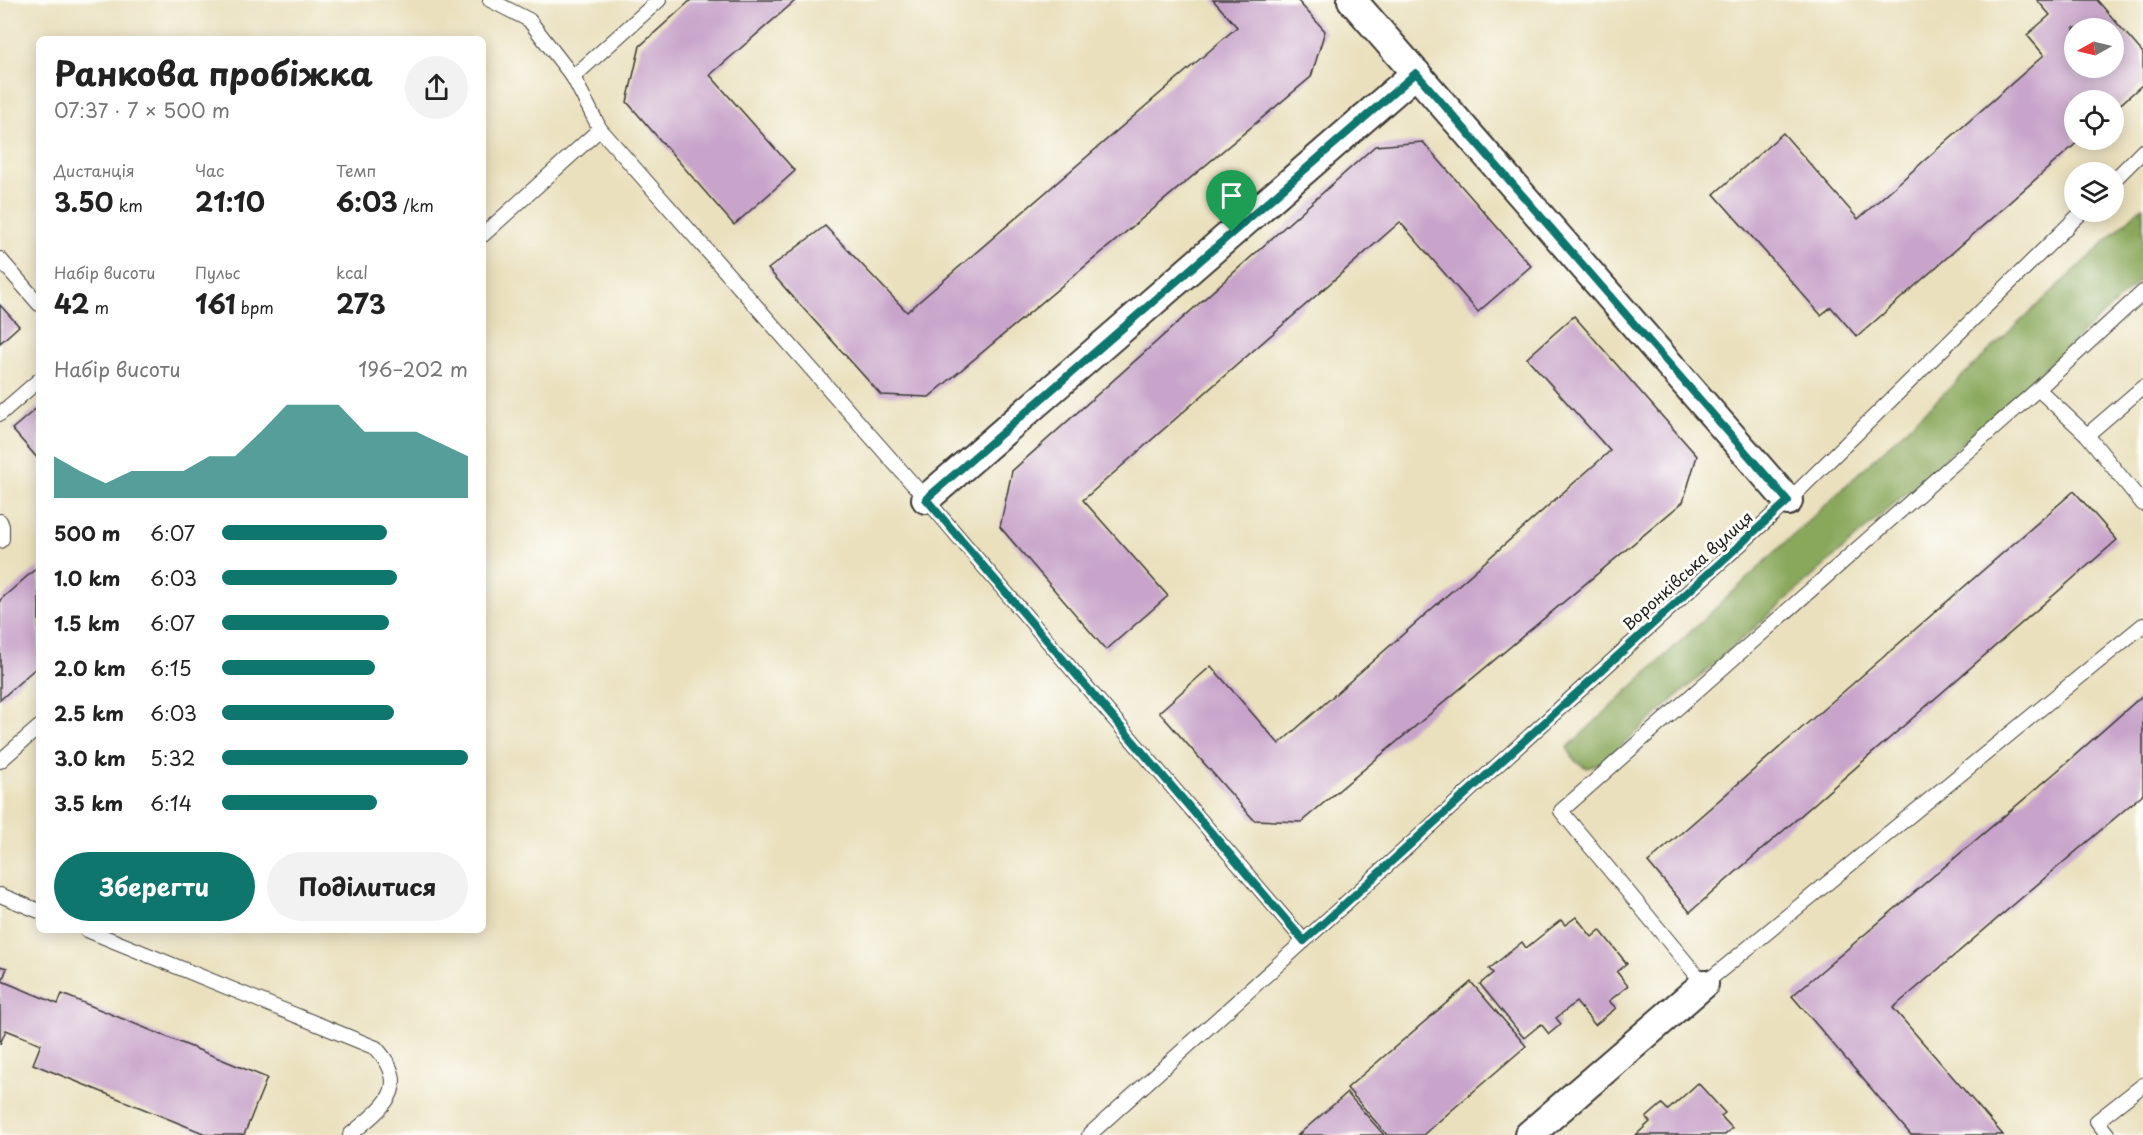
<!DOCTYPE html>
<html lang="uk">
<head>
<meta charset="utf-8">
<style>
	body { margin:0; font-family:"Playpen Sans",sans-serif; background:#f2f2f2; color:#222; height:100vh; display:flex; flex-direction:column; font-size:22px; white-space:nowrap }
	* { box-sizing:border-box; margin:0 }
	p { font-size:20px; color:#767676 }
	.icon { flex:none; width:33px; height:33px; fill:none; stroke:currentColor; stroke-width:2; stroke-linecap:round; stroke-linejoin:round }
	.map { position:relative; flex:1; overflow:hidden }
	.side { position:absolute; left:36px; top:36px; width:450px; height:897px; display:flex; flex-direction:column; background:#fff; border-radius:9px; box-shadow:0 3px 15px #0003 }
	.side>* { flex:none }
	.needle { width:39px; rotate:262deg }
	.tools { position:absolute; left:2064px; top:18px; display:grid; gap:12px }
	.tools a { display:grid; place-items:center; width:60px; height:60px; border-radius:50%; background:#fff; box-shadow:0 3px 15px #0003; font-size:30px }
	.pin { position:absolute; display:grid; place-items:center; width:51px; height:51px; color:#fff; margin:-62px -26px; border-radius:50% 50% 50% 0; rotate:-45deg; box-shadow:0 0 6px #0007 }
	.pin .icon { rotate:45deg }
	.round { display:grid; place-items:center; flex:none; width:63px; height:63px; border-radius:32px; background:#f2f2f2 }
	.head { display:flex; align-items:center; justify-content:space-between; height:102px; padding:0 18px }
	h1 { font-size:33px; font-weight:700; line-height:45px }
	.figures { display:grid; grid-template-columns:repeat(3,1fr); gap:9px; height:102px; padding:6px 18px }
	.figures div { display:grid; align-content:center }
	.figures b { font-size:26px; font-weight:700 }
	.figures small { font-size:16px; font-weight:400 }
	.figures p { font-size:16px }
	.chart { height:168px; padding:12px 18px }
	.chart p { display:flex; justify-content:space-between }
	.chart svg { width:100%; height:108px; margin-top:6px; fill:#0f766e; opacity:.7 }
	.action { display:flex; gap:12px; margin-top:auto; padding:12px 18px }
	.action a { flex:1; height:69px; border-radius:36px; background:#0f766e; color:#fff; font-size:24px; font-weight:700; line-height:69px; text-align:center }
	.action a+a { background:#f2f2f2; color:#222 }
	ul { padding:0 18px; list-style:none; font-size:20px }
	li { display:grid; grid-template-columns:96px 72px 1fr; align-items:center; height:45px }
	li i { height:15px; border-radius:8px; background:#0f766e }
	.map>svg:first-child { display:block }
</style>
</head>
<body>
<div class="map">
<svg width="2143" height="1135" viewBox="0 0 2143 1135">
	<rect width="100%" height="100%" fill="#fdfcf7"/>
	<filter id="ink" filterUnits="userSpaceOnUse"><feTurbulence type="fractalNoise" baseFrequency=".0167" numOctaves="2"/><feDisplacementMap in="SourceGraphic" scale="12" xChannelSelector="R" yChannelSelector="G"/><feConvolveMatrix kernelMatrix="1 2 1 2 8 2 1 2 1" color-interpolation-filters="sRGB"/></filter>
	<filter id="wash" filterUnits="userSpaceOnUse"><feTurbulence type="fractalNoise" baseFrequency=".008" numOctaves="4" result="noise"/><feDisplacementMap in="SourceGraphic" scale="24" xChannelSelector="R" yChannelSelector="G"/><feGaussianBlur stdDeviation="1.35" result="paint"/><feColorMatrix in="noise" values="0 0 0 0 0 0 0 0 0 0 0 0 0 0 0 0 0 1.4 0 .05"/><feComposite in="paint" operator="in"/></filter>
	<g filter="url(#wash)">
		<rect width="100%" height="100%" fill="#eae0bd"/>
		<path fill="#89a85c" stroke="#52623c" stroke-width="1.5" d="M 2143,206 L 2143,277 L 2020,392 L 1602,763 L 1587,768 L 1575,761 L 1567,748 Z"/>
		<g id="blocks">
			<g fill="#c8a4ca" fill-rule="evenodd">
				<path d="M 691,0 L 796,0 L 710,75 L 795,171 L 734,225 L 627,102 L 640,46 Z"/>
				<path d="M 1213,0 L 1297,0 L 1325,31 L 1311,77 L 929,397 L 881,395 L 768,269 L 825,226 L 907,312 L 1237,27 Z"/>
				<path d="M 2037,0 L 2097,0 L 2143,53 L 2143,84 L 2114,110 L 2114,100 L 2074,100 L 2074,140 L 2080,140 L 1857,337 L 1831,307 L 1821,315 L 1714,194 L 1783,133 L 1858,219 L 2044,55 L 2027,35 L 2050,15 ZM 2074,28 L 2114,28 L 2114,68 L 2074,68 Z"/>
				<path d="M 1423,142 L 1531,266 L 1478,312 L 1400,222 L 1083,500 L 1168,596 L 1106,650 L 1000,527 L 1012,471 L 1375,146 Z"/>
				<path d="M 0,305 L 19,326 L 0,343 Z"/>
				<path d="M 1574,316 L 1697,456 L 1683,502 L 1301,822 L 1254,820 L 1159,712 L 1211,666 L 1279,744 L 1610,451 L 1527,358 Z"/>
				<path d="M 39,406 L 39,460 L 12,429 Z"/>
				<path d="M 2074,491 L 2117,540 L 1690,912 L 1648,862 Z"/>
				<path d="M 39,566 L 39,665 L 0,700 L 0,600 Z"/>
				<path d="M 2143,695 L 2143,794 L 1893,1008 L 2003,1135 L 1911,1135 L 1792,996 L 2056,772 Z"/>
				<path d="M 1576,917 L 1592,937 L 1600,930 L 1627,964 L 1617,972 L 1628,986 L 1609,1001 L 1616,1008 L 1595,1025 L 1576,1002 L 1556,1018 L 1561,1024 L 1549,1034 L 1541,1024 L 1524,1038 L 1480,984 L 1493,973 L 1489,969 L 1522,942 L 1526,948 L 1561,920 L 1565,925 Z"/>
				<path d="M 0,966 L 7,968 L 2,981 L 58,1004 L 62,994 L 267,1078 L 244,1135 L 208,1135 L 33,1064 L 41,1044 L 6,1030 L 0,1044 Z"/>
				<path d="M 1471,982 L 1526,1046 L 1423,1135 L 1387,1135 L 1347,1088 Z"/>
				<path d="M 1698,1083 L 1725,1113 L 1721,1116 L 1732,1128 L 1725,1135 L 1636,1135 L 1650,1122 L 1646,1118 L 1662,1104 L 1668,1110 Z"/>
				<path d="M 1347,1093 L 1384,1135 L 1298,1135 Z"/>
			</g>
		</g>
	</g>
	<g filter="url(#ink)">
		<use href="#blocks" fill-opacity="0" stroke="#3b3934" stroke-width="1.5"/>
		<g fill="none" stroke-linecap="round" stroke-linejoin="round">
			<g stroke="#3b3934" stroke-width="16">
				<g id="service">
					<path d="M 490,0 L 529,20 L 573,77 L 600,129"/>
					<path d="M 573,77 L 659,0"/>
					<path d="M 2114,180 L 2143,151"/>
					<path d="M 483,235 L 600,129 L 926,499 L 1304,941 L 1089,1135"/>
					<path d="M 0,259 L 39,304"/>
					<path d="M 2038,389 L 2143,292"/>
					<path d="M 0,414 L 39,380"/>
					<path d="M 2087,435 L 2143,387"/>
					<path d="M 2143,504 L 2087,435 L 2038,389 L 1561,811 L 1704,984 L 2143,625"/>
					<path d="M 0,521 L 2,526 L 2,539 L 0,541"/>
					<path d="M 0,761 L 39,727"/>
					<path d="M 0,895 L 39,911"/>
					<path d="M 87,930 L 376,1048 C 414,1089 381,1108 350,1135"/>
					<path d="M 1304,941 L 1788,501 L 2082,212"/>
					<path d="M 2108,1135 L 2097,1121 L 2143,1085"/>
				</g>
			</g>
			<g stroke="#3b3934" stroke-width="32">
				<g id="minor">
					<path d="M 1352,0 L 1788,501"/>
					<path d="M 926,499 L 1416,73"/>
					<path d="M 1529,1135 L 1704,984"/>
				</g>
			</g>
			<use href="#service" stroke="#fff" stroke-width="14"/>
			<use href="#minor" stroke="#fff" stroke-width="28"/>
		</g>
	</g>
	<g fill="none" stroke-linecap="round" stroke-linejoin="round" filter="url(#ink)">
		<g stroke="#fff" stroke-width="12">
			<path id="route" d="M 1416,73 L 1788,501 L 1304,941 L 926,499 Z"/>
		</g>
		<use href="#route" stroke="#0f766e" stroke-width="8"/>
	</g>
	<g text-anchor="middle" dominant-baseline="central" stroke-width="6" stroke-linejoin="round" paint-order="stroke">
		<g font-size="16" fill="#1c1c1c" stroke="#fdfcf7">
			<text transform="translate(1687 570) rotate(-42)">Воронківська вулиця</text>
		</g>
	</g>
</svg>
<div class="tools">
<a><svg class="needle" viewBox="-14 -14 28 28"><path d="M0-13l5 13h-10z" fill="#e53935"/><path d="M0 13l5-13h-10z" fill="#767676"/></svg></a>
<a><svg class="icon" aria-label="locate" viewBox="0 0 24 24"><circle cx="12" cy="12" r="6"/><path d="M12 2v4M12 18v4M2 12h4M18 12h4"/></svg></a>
<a><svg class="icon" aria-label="layers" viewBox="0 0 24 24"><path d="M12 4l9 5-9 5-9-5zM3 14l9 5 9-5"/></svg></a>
</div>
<div class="pin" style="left:1232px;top:232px;background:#1e9e55"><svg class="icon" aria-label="arrive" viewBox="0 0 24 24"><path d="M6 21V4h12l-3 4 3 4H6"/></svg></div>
<section class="side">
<div class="head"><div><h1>Ранкова пробіжка</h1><p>07:37 · 7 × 500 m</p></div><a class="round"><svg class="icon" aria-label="share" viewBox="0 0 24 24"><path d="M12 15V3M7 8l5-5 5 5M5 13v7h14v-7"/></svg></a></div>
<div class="figures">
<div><p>Дистанція</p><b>3.50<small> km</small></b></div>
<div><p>Час</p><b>21:10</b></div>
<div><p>Темп</p><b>6:03<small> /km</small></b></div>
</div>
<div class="figures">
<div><p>Набір висоти</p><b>42<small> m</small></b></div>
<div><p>Пульс</p><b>161<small> bpm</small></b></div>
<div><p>kcal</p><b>273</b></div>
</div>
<div class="chart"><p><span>Набір висоти</span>196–202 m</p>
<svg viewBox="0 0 160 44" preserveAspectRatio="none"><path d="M0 44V27L10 33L20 38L30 33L40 33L50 33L60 27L70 27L80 17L90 6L100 6L110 6L120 17L130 17L140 17L150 22L160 27V44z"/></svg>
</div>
<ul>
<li><b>500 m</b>6:07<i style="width:67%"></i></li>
<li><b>1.0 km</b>6:03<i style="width:71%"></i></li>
<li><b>1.5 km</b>6:07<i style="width:68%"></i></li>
<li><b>2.0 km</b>6:15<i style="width:62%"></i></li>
<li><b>2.5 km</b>6:03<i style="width:70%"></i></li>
<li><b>3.0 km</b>5:32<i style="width:100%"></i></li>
<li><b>3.5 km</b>6:14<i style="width:63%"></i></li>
</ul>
<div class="action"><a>Зберегти</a><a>Поділитися</a></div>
</section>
</div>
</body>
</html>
